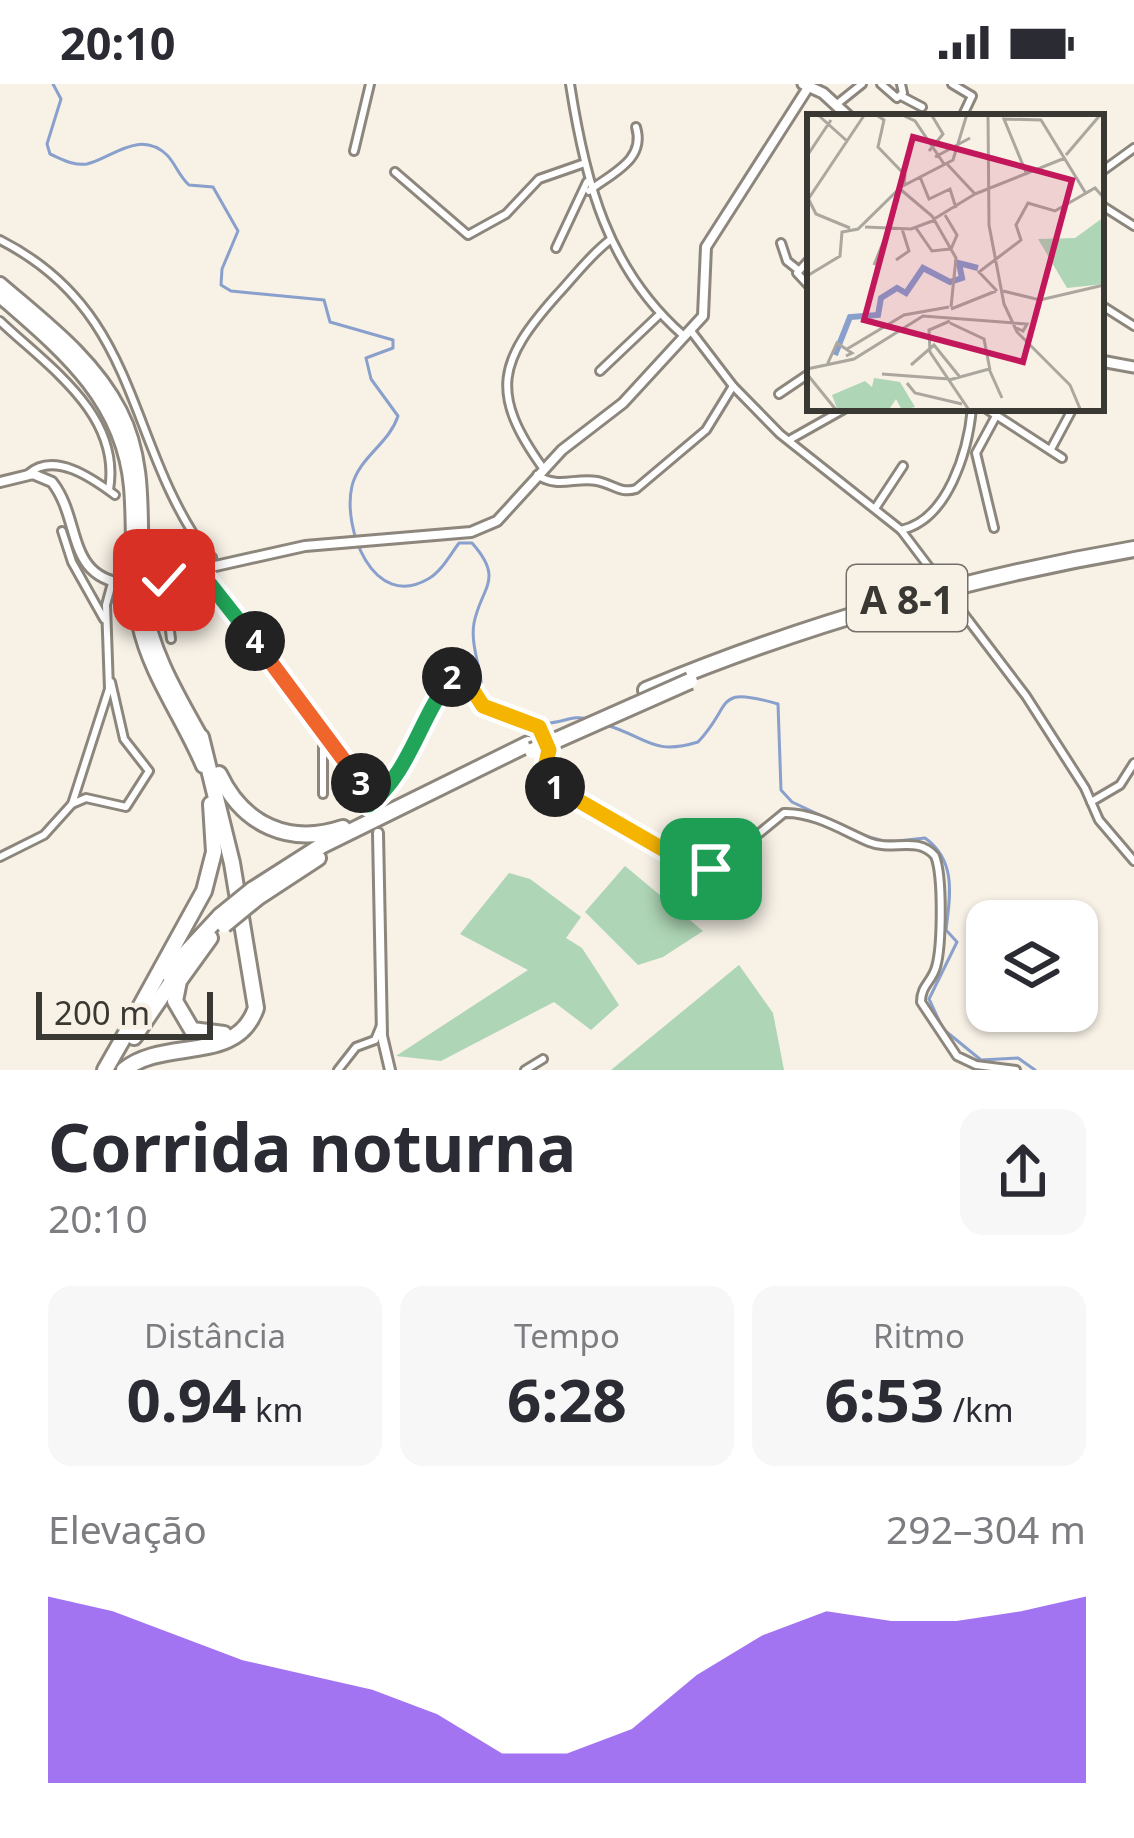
<!DOCTYPE html>
<html lang="pt">
<head>
<meta charset="utf-8">
<style>
	body { margin:0; font-family:"Noto Sans",sans-serif; background:#f7f7f7; color:#2b2b33; height:100vh; display:flex; flex-direction:column; font-size:45px; white-space:nowrap }
	* { box-sizing:border-box; margin:0 }
	p { font-size:39px; color:#7c7c81 }
	.icon { flex:none; width:66px; height:66px; fill:none; stroke:currentColor; stroke-width:2; stroke-linecap:round; stroke-linejoin:round }
	.map { position:relative; height:986px; overflow:hidden }
	.side { display:flex; flex-direction:column; background:#fff; flex:1 }
	.side>* { flex:none }
	.buttons { position:absolute; left:966px; top:816px; display:grid; gap:24px }
	.buttons a { display:grid; place-items:center; width:132px; height:132px; border-radius:24px; background:#fff; box-shadow:0 3px 9px #0004; font-size:60px }
	.scale { position:absolute; left:36px; bottom:30px; width:177px; box-sizing:border-box; padding-left:12px; border:6px solid #3a3833; border-top:0; font-size:33px; line-height:42px; white-space:nowrap; color:#3a3833; -webkit-text-stroke:9px #f7f1e6; paint-order:stroke }
	.pin { position:absolute; display:grid; place-items:center; width:102px; height:102px; color:#fff; margin:-51px; border-radius:24px; box-shadow:0 6px 18px #0006 }
	.km { position:absolute; width:60px; height:60px; margin:-30px; border-radius:50%; background:#222; color:#fff; font-size:33px; line-height:60px; text-align:center }
	.round { display:grid; place-items:center; flex:none; width:126px; height:126px; border-radius:24px; background:#f7f7f7 }
	.head { display:flex; align-items:center; justify-content:space-between; height:204px; padding:0 48px }
	h1 { font-size:66px; font-weight:700; line-height:90px }
	.figures { display:grid; grid-template-columns:repeat(3,1fr); gap:18px; height:204px; padding:12px 48px }
	.figures div { display:grid; align-content:center; border-radius:24px; background:#f7f7f7; text-align:center }
	.figures b { font-size:60px; font-weight:700 }
	.figures small { font-size:33px; font-weight:400 }
	.figures p { font-size:33px }
	.chart { height:336px; padding:24px 48px }
	.chart p { display:flex; justify-content:space-between }
	.chart svg { width:100%; height:216px; margin-top:12px; fill:#7c3aed; opacity:.7 }
	.status { display:flex; justify-content:space-between; align-items:center; height:84px; padding:0 60px; background:#fff; direction:ltr }
	.status svg { height:33px; fill:currentColor }
	.map>svg:first-child { display:block }
</style>
</head>
<body>
<div class="status"><b>20:10</b><svg viewBox="0 0 49 12"><path d="M0 12V9h3v3zM5 12V6h3v6zM10 12V3h3v9zM15 12V0h3v12zM26 1h20v11H26zM47 4h2v5h-2z"/></svg></div>
<div class="map">
<svg width="1134" height="986" viewBox="0 0 1134 986">
	<rect width="100%" height="100%" fill="#f7f1e6"/>
	<g fill="#aed5b5">
		<path d="M 625,782 L 703,847 L 663,873 L 638,881 L 585,828 Z"/>
		<path d="M 509,789 L 530,795 L 581,833 L 566,854 L 582,864 L 619,921 L 591,946 L 554,918 L 441,977 L 396,972 L 528,886 L 460,850 Z"/>
		<path d="M 739,881 L 773,929 L 784,986 L 611,986 Z"/>
	</g>
	<g fill="none" stroke-linecap="round" stroke-linejoin="round">
		<g stroke="#899fcc" stroke-width="3">
			<path d="M 53,0 L 61,15 L 47,60 L 50,70 C 62,75 73,82 87,80 C 112,74 139,45 167,71 C 175,79 179,92 189,101 L 213,103 L 238,147 L 222,185 L 221,201 L 231,207 L 324,216 L 330,238 L 393,256 L 393,264 L 366,274 L 371,295 L 398,332 C 389,360 359,373 352,402 C 342,444 373,527 428,495 C 441,488 450,471 459,459 L 472,459 C 505,496 481,503 474,539 C 470,562 482,586 482,608 C 497,621 523,637 544,639 C 563,640 572,629 591,636"/>
			<path d="M 606,641 C 647,653 652,672 698,658 C 734,620 713,601 778,620 L 781,706 L 792,718 L 865,752 L 888,758 L 925,754 C 957,777 950,812 946,846 L 957,858 L 929,915 L 943,945 L 981,976 L 1018,974 L 1035,986"/>
		</g>
		<g stroke="#8c867d" stroke-width="12">
			<g id="minor">
				<path d="M 570,0 C 585,97 607,185 684,252"/>
				<path d="M 881,0 L 897,14 L 903,9 L 901,0"/>
				<path d="M 952,0 L 972,12 L 962,33"/>
				<path d="M 901,12 L 922,23"/>
				<path d="M 837,20 L 862,0"/>
				<path d="M 354,67 L 370,0"/>
				<path d="M 395,88 L 468,151 L 506,130 L 539,95 L 582,80"/>
				<path d="M 1101,88 L 1134,64"/>
				<path d="M 589,107 C 612,89 646,76 636,43"/>
				<path d="M 1101,121 L 1134,142"/>
				<path d="M 0,156 C 142,228 125,359 207,470"/>
				<path d="M 781,159 L 787,177 L 797,185"/>
				<path d="M 556,164 L 587,98"/>
				<path d="M 810,175 L 797,189 L 810,203"/>
				<path d="M 1101,221 L 1134,242"/>
				<path d="M 0,237 C 47,282 122,330 109,406"/>
				<path d="M 691,247 L 733,302 L 780,350 L 901,446 C 948,436 968,367 972,324"/>
				<path d="M 600,287 L 660,230"/>
				<path d="M 779,310 L 810,289"/>
				<path d="M 985,324 L 1062,374"/>
				<path d="M 791,355 L 846,324"/>
				<path d="M 1051,365 L 1073,324"/>
				<path d="M 543,384 C 489,309 498,277 557,211 C 574,193 590,171 610,156"/>
				<path d="M 28,390 C 54,367 92,394 115,411"/>
				<path d="M 537,391 C 558,405 575,393 597,397 C 613,400 620,410 636,405 L 706,346 L 733,302"/>
				<path d="M 876,423 L 903,382"/>
				<path d="M 994,444 L 976,369 L 996,332"/>
				<path d="M 901,446 L 929,483"/>
				<path d="M 62,447 L 72,478 L 104,535"/>
				<path d="M 164,496 L 171,555"/>
				<path d="M 969,537 L 1026,612 L 1085,704 L 1099,736 L 1134,777"/>
				<path d="M 323,710 L 323,644"/>
				<path d="M 1091,718 L 1120,701 L 1134,679"/>
				<path d="M 72,720 L 86,714 L 126,723 L 149,687 L 124,655 L 111,598"/>
				<path d="M 369,721 C 416,682 416,624 457,590 L 483,622 L 539,643 L 549,666 L 542,686 L 548,699 L 703,786 L 718,783 L 784,729 C 814,728 843,747 869,758 C 892,768 917,751 935,772 C 943,792 942,862 936,883 C 932,898 921,901 921,918 L 957,972 L 976,981 L 1016,986"/>
				<path d="M 0,773 L 44,751 L 72,720 L 109,605 L 106,521 L 112,499"/>
				<path d="M 338,986 L 356,963 L 375,956 L 382,939"/>
				<path d="M 525,986 L 543,975"/>
			</g>
		</g>
		<g stroke="#8c867d" stroke-width="14">
			<g id="tertiary">
				<path d="M 0,398 L 33,390 L 52,398 C 82,436 65,494 127,500"/>
				<path d="M 211,483 L 305,462 L 471,448 L 497,437 L 562,366 L 623,319 L 703,232 L 706,163 L 809,2"/>
				<path d="M 200,486 L 338,662 L 371,726"/>
				<path d="M 149,498 L 187,486 L 202,470 L 211,474 L 209,485"/>
				<path d="M 378,749 L 382,952 L 390,986"/>
			</g>
		</g>
		<g stroke="#8c867d" stroke-width="15">
			<g id="secondary">
				<path d="M 803,0 L 823,9 L 849,33"/>
				<path d="M 1101,277 L 1134,283"/>
			</g>
		</g>
		<g stroke="#8c867d" stroke-width="18">
			<g id="trunk">
				<path d="M 0,200 C 44,238 93,274 120,327 C 151,387 136,453 144,517 C 151,567 177,610 201,653"/>
				<path d="M 0,212 C 62,266 123,315 131,403 C 135,449 130,494 139,540 C 150,591 183,634 203,682"/>
			</g>
		</g>
		<g stroke="#8c867d" stroke-width="20">
			<g id="motorway">
				<path d="M 646,606 C 804,540 966,494 1134,465"/>
				<path d="M 219,690 C 243,741 289,762 343,744"/>
				<path d="M 252,806 L 321,762 L 528,660"/>
				<path d="M 257,814 L 318,774"/>
				<path d="M 210,854 L 179,897 L 175,917 L 192,946 L 224,950"/>
				<path d="M 167,889 L 220,832"/>
				<path d="M 128,945 L 204,807 L 214,768 L 211,720"/>
				<path d="M 134,953 L 179,887"/>
				<path d="M 105,986 L 133,937"/>
				<path d="M 124,986 C 164,953 237,981 256,924 L 232,779 L 201,653"/>
			</g>
		</g>
		<use href="#minor" stroke="#fff" stroke-width="6"/>
		<use href="#tertiary" stroke="#fff" stroke-width="8"/>
		<use href="#secondary" stroke="#fff" stroke-width="9"/>
		<use href="#trunk" stroke="#fff" stroke-width="12"/>
		<use href="#motorway" stroke="#fff" stroke-width="14"/>
		<g stroke="#8c867d" stroke-width="12" stroke-linecap="butt">
			<path id="minor-bridge" d="M 929,483 L 969,537"/>
		</g>
		<g stroke="#8c867d" stroke-width="20" stroke-linecap="butt">
			<g id="motorway-bridge">
				<path d="M 532,667 L 690,597"/>
				<path d="M 220,832 L 252,806"/>
				<path d="M 224,841 L 257,814"/>
			</g>
		</g>
		<use href="#minor-bridge" stroke="#fff" stroke-width="6"/>
		<use href="#motorway-bridge" stroke="#fff" stroke-width="14"/>
	</g>
	<g fill="none" stroke-linecap="round" stroke-linejoin="round">
		<g stroke="#fff" stroke-width="24">
			<path id="split-1" d="M 555,703 L 692,782 L 711,785"/>
		</g>
		<g stroke="#fff" stroke-width="24">
			<path id="split-2" d="M 452,593 L 465,594 L 483,622 L 539,643 L 549,666 L 543,692 L 555,703"/>
		</g>
		<g stroke="#fff" stroke-width="24">
			<path id="split-3" d="M 361,699 L 369,721 C 411,687 419,634 452,593"/>
		</g>
		<g stroke="#fff" stroke-width="24">
			<path id="split-4" d="M 255,557 L 361,699"/>
		</g>
		<g stroke="#fff" stroke-width="24">
			<path id="split-5" d="M 164,496 L 198,485 L 255,557"/>
		</g>
		<use href="#split-1" stroke="#f5b400" stroke-width="15"/>
		<use href="#split-2" stroke="#f5b400" stroke-width="15"/>
		<use href="#split-3" stroke="#22a559" stroke-width="15"/>
		<use href="#split-4" stroke="#f0652b" stroke-width="15"/>
		<use href="#split-5" stroke="#22a559" stroke-width="15"/>
	</g>
	<g text-anchor="middle" dominant-baseline="central" stroke-width="12" stroke-linejoin="round" paint-order="stroke">
		<rect fill="#f7f1e6" stroke="#737069" stroke-width="3" x="847" y="481" width="120" height="66" rx="9"/>
		<g font-size="39" font-weight="bold" fill="#3a3833">
			<text x="907" y="514">A 8-1</text>
		</g>
	</g>
	<g transform="translate(807 30)">
		<rect width="297" height="297" fill="#f7f1e6"/>
		<path d="M 297,103 L 297,170 L 260,174 L 231,125 L 268,124 ZM 67,264 L 93,268 L 108,293 L 95,296 L 89,285 L 81,297 L 31,297 L 25,281 L 58,267 L 65,273 Z" fill="#aed5b5"/>
		<path fill="none" stroke="#899fcc" stroke-width="6" d="M 28,241 L 43,203 L 71,201 L 74,184 L 90,174 L 99,179 L 116,154 L 143,168 L 155,164 L 152,149 L 171,154"/>
		<path fill="none" stroke="#aba79e" stroke-width="3" d="M 10,0 L 40,27M 68,0 L 77,6 L 71,33 L 98,61 L 97,72M 93,0 L 108,7 L 137,50M 170,0 L 211,0M 181,0 L 182,111 L 197,190 L 210,218 L 263,271 L 274,297M 122,37 L 136,20 L 124,0M 259,41 L 294,0M 0,42 L 24,6M 128,43 L 163,24M 220,61 L 197,5 L 234,6 L 278,78M 113,63 L 122,85 L 143,75 L 149,94M 93,75 L 125,102 L 149,144 L 144,193M 168,80 L 258,44M 1,84 L 9,100 L 43,114M 0,87 L 58,0M 138,101 L 150,121 L 144,135M 127,105 L 168,80 L 140,50M 58,113 L 104,115 L 128,106M 109,114 L 125,137 L 143,135M 89,146 L 102,137 L 95,115M 67,151 L 82,114M 0,162 L 33,142 L 35,118 L 51,115 L 94,73 L 146,46 L 160,0M 190,177 L 172,158 L 214,126 L 209,111 L 221,89 L 248,97 L 288,74 L 297,84M 196,177 L 233,186 L 297,171M 144,195 L 189,177M 143,207 L 122,216 L 123,238 L 162,296M 143,209 L 177,225 L 183,256M 40,235 L 97,201 L 142,193M 20,251 L 30,229 L 45,239 L 39,242M 104,251 L 127,231 L 152,262M 0,255 L 47,245 L 116,202 L 220,210 L 216,217 L 207,213M 0,260 L 30,297M 75,260 L 142,265M 142,266 L 182,255 L 195,284M 100,269 L 108,279 L 155,290"/>
		<path fill="#c2185b" fill-opacity="0.15" stroke="#c2185b" stroke-width="6" d="M 106,23 L 265,66 L 216,248 L 57,206 Z"/>
		<rect width="297" height="297" fill="none" stroke="#3a3833" stroke-width="6"/>
	</g>
</svg>
<div class="buttons">
<a><svg class="icon" aria-label="layers" viewBox="0 0 24 24"><path d="M12 4l9 5-9 5-9-5zM3 14l9 5 9-5"/></svg></a>
</div>
<div class="scale">200 m</div>
<div class="pin" style="left:711px;top:785px;background:#1e9e55"><svg class="icon" aria-label="arrive" viewBox="0 0 24 24"><path d="M6 21V4h12l-3 4 3 4H6"/></svg></div>
<div class="pin" style="left:164px;top:496px;background:#d93025"><svg class="icon" aria-label="check" viewBox="0 0 24 24"><path d="M5 12l5 5 9-10"/></svg></div>
<b class="km" style="left:555px;top:703px">1</b>
<b class="km" style="left:452px;top:593px">2</b>
<b class="km" style="left:361px;top:699px">3</b>
<b class="km" style="left:255px;top:557px">4</b>
</div>
<section class="side">
<div class="head"><div><h1>Corrida noturna</h1><p>20:10</p></div><a class="round"><svg class="icon" aria-label="share" viewBox="0 0 24 24"><path d="M12 15V3M7 8l5-5 5 5M5 13v7h14v-7"/></svg></a></div>
<div class="figures">
<div><p>Distância</p><b>0.94<small> km</small></b></div>
<div><p>Tempo</p><b>6:28</b></div>
<div><p>Ritmo</p><b>6:53<small> /km</small></b></div>
</div>
<div class="chart"><p><span>Elevação</span>292–304 m</p>
<svg viewBox="0 0 160 44" preserveAspectRatio="none"><path d="M0 44V6L10 9L20 14L30 19L40 22L50 25L60 30L70 38L80 38L90 33L100 22L110 14L120 9L130 11L140 11L150 9L160 6V44z"/></svg>
</div>
</section>
</body>
</html>
